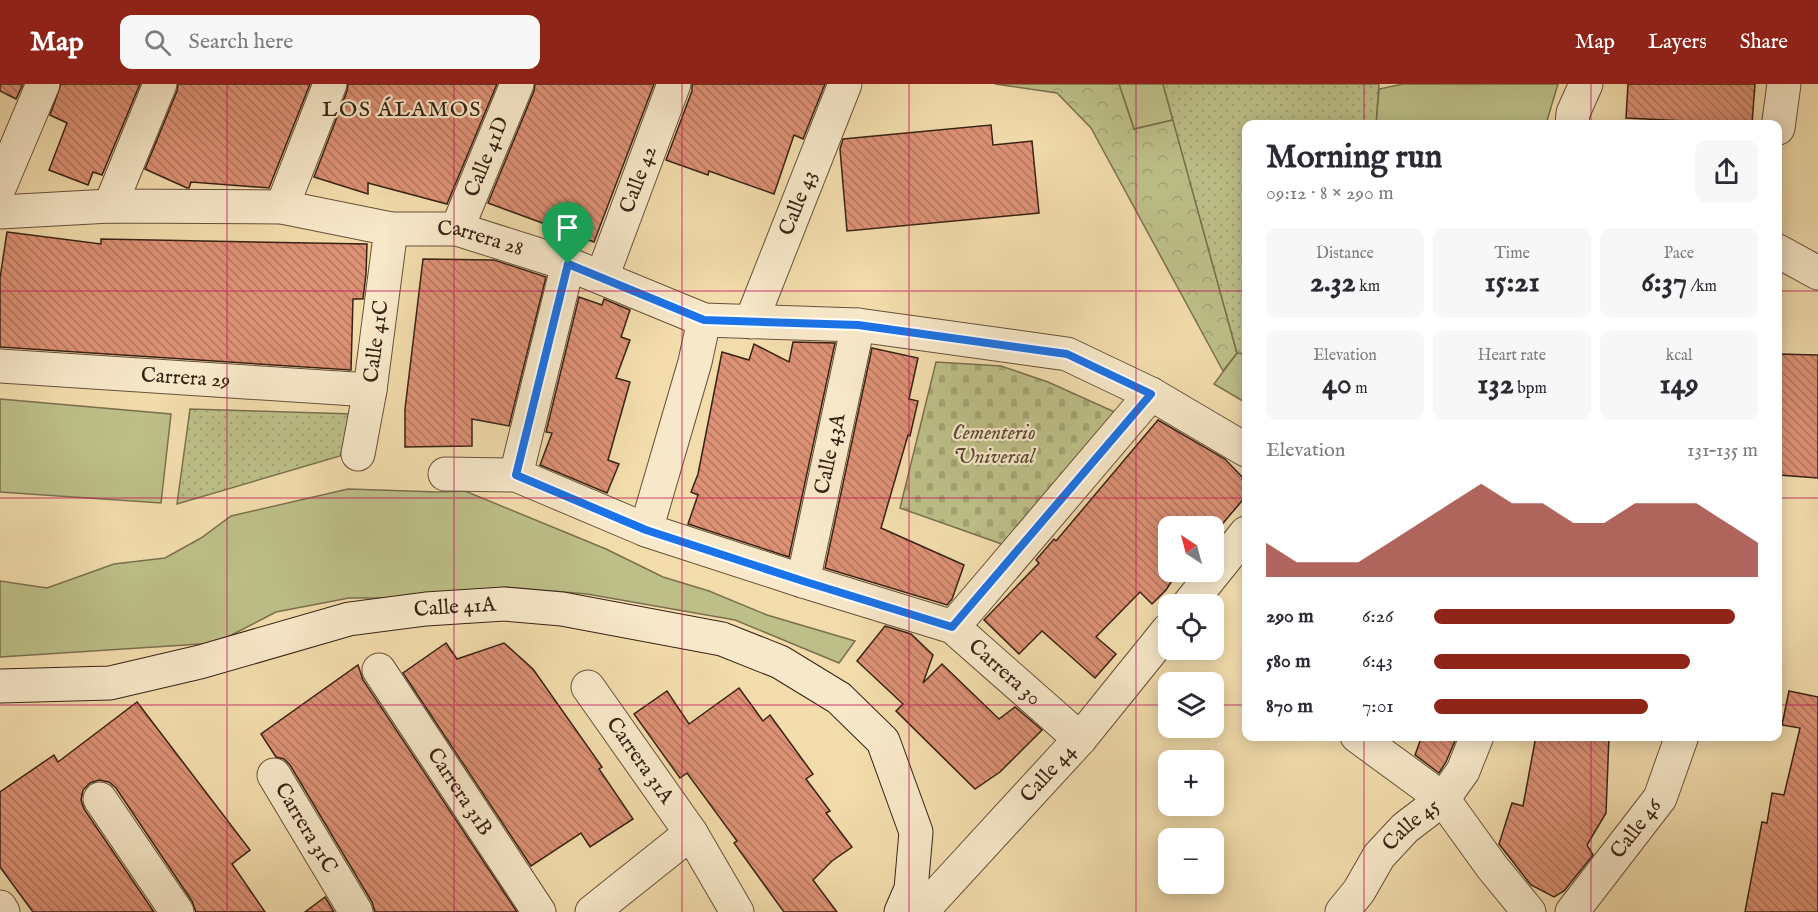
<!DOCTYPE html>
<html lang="en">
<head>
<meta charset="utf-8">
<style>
	body { margin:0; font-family:"IM FELL English",serif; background:#f7f7f7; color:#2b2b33; height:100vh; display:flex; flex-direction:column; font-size:22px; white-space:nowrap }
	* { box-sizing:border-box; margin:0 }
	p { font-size:20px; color:#7c7c81 }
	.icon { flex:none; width:33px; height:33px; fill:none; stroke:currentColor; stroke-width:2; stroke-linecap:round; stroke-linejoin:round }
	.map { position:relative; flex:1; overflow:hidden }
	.sheet { position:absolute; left:1242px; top:36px; width:540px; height:621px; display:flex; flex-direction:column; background:#fff; border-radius:12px; box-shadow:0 3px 15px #0003 }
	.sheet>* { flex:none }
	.needle { width:39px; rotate:324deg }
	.buttons { position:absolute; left:1158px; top:432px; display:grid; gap:12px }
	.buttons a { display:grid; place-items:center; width:66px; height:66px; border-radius:12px; background:#fff; box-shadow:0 3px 15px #0003; font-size:30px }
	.pin { position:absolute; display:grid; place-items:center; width:51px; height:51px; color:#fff; margin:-62px -26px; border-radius:50% 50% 50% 0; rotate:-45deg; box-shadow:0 0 6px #0007 }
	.pin .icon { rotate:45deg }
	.round { display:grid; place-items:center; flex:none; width:63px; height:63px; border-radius:12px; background:#f7f7f7 }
	.summary { display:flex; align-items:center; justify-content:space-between; height:102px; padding:0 24px }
	h1 { font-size:33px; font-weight:700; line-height:45px }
	.stats { display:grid; grid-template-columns:repeat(3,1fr); gap:9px; height:102px; padding:6px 24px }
	.stats div { display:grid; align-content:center; border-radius:12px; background:#f7f7f7; text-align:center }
	.stats b { font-size:30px; font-weight:700 }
	.stats small { font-size:16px; font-weight:400 }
	.stats p { font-size:16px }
	.chart { height:168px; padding:12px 24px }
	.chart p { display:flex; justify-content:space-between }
	.chart svg { width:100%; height:108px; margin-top:6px; fill:#8f2418; opacity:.7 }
	ul { padding:0 24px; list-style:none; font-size:20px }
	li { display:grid; grid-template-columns:96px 72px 1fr; align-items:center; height:45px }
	li i { height:15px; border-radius:8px; background:#8f2418 }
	header { display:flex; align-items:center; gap:36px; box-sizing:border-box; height:84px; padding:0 30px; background:#8f2418; color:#fff }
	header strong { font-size:28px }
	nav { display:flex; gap:33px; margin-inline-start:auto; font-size:21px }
	.search { width:420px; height:54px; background:#f7f7f7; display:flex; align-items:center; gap:15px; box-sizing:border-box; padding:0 21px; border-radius:12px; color:#7c7c81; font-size:22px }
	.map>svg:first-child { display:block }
</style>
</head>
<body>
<header>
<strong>Map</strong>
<div class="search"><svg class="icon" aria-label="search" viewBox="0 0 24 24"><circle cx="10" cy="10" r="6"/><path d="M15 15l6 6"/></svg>Search here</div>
<nav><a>Map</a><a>Layers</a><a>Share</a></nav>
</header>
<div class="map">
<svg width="1818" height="828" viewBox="0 0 1818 828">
	<defs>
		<pattern id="forest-crowns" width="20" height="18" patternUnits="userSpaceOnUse" patternTransform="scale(1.5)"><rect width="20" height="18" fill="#bdbf88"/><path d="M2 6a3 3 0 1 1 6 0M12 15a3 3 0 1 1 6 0" fill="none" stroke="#a3a474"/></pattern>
		<pattern id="cemetery-stones" width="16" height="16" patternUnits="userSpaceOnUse" patternTransform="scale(1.5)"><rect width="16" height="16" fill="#bdbf88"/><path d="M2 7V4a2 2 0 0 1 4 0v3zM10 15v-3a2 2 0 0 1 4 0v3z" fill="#a3a474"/></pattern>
		<pattern id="park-dots" width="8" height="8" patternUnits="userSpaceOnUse" patternTransform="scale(1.5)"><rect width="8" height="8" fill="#bdbf88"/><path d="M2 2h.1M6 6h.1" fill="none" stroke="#a3a474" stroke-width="1.8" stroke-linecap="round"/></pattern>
		<pattern id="building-back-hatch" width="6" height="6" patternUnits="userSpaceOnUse" patternTransform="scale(1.5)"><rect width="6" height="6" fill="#dd9175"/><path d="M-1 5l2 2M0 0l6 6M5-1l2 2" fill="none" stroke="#b4765f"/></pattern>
	</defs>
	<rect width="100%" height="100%" fill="#f2dcac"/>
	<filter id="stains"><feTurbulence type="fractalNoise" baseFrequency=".00333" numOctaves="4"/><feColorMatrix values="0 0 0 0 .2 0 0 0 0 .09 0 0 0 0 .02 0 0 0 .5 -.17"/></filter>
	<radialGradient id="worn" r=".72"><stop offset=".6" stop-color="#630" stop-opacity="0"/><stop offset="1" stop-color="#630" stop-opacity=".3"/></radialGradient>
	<g fill="#bdbf88" stroke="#7b704e" stroke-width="1.5">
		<path d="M 1119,0 L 1163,0 L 1173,36 L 1134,45 Z"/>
		<path d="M 1403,0 L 1558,0 L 1546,40 L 1376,40 L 1379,5 Z"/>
		<path d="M 1237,269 L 1246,270 L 1246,319 L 1214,300 Z"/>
		<path d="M 0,315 L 171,330 L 161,419 L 0,408 Z"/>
		<path d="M 348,405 L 438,408 L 465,407 L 606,465 L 663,493 L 709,507 L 767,531 L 855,557 L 839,579 L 735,536 L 587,510 L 506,503 L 433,514 L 349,514 L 276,528 L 216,559 L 0,573 L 0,497 L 47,504 L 114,480 L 165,474 L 201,454 L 231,432 Z"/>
	</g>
	<path fill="url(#forest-crowns)" stroke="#7b704e" stroke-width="1.5" d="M 995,0 L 1119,0 L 1134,45 L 1173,36 L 1237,269 L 1223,287 L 1091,44 L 1057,9 Z"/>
	<path fill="url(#cemetery-stones)" stroke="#7b704e" stroke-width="1.5" d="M 936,278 L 1001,282 L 1048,298 L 1117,329 L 1013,464 L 900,424 Z"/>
	<g fill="url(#park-dots)" stroke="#7b704e" stroke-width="1.5">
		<path d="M 1163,0 L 1379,0 L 1376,40 L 1246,40 L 1246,270 L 1237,269 Z"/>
		<path d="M 190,325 L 354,330 L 340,372 L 177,420 Z"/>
	</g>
	<g fill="url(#building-back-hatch)" stroke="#392215" stroke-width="1.5">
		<path d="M 0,0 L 23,0 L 16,15 L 0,7 Z"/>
		<path d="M 61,0 L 140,0 L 102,91 L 93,88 L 88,101 L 49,86 L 67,39 L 50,31 Z"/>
		<path d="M 178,0 L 310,0 L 269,104 L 191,98 L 189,104 L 187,104 L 145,85 L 177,7 Z"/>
		<path d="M 348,0 L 497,0 L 447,120 L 368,99 L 368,110 L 314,93 L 347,7 Z"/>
		<path d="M 535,0 L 654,0 L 594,158 L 488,119 L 534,7 Z"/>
		<path d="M 692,0 L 825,0 L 803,55 L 794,51 L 774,110 L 709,87 L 708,91 L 666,76 L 692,7 Z"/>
		<path d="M 1628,0 L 1755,0 L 1752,40 L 1685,40 L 1685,37 L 1626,34 Z"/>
		<path d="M 991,41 L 993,61 L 1032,57 L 1039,129 L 847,147 L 840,65 L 843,55 Z"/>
		<path d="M 7,148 L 101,160 L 101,155 L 367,160 L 366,190 L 363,215 L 353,215 L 351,286 L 0,263 L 0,194 Z"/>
		<path d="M 423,175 L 494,176 L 546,193 L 509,342 L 472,335 L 472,362 L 405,363 L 405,325 Z"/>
		<path d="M 579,213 L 602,221 L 604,215 L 630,226 L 621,253 L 630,256 L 616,294 L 630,298 L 608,376 L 619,380 L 607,409 L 540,381 L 552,349 L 546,348 Z"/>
		<path d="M 793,258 L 835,259 L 789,473 L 688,440 L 698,411 L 691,408 L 698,390 L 722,268 L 749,276 L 754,260 L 789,278 Z"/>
		<path d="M 872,264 L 918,274 L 909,315 L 918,317 L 910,352 L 908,351 L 881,444 L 964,481 L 952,515 L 947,521 L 825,484 Z"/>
		<path d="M 1778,270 L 1818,271 L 1818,394 L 1778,391 Z"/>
		<path d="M 1158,336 L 1225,375 L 1246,397 L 1246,412 L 1214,450 L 1214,442 L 1168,442 L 1168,488 L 1182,488 L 1179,491 L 1177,489 L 1166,506 L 1152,520 L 1140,508 L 1096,553 L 1116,570 L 1095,594 L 1042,547 L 1019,570 L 984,536 L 1039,479 L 1036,476 L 1054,455 L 1056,457 Z"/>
		<path d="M 885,542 L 911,550 L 933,571 L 923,599 L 942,580 L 999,635 L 1015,623 L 1042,646 L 1000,688 L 975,705 L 896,627 L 903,620 L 857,577 Z"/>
		<path d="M 446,559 L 457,575 L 504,559 L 533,585 L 602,683 L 599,685 L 633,735 L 590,763 L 581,749 L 531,782 L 403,589 Z"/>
		<path d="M 358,581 L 363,596 L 517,828 L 375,828 L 372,818 L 290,681 L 284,675 L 276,673 L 261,650 Z"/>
		<path d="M 739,604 L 763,637 L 770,631 L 813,690 L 806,695 L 830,727 L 826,729 L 852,763 L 832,777 L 813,796 L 837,828 L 784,828 L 734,759 L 737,757 L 687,689 L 680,694 L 634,630 L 667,607 L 689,640 Z"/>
		<path d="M 1789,607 L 1818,613 L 1818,828 L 1745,828 L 1762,738 L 1767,739 L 1772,709 L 1784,711 L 1800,644 L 1782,641 Z"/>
		<path d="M 137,618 L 250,766 L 232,780 L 265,828 L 196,828 L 192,817 L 116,704 L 109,698 L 99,696 L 90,699 L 83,706 L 81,716 L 84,725 L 154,828 L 33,828 L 0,783 L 0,708 L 54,671 L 58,678 Z"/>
		<path d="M 1422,652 L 1457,652 L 1446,678 L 1439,689 L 1415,671 Z"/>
		<path d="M 1536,652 L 1609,652 L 1606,729 L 1587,761 L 1593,771 L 1564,807 L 1554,813 L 1531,801 L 1499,760 L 1512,719 L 1523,722 Z"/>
		<path d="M 325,813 L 334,828 L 305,828 Z"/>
	</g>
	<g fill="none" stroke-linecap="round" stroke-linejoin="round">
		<g stroke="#67503b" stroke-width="35">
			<g id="minor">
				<path d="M 1778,44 L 1784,0"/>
				<path d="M 0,102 L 43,0"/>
				<path d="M 110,122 L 160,0"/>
				<path d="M 282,123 L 330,0"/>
				<path id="s1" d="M 457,145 L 517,0"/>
				<path d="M 1778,167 L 1818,189"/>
				<path id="s2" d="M 602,193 L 674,0"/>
				<path id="s3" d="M 751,238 L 845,0"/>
				<path id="s4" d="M 0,282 L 370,306"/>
				<path id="s5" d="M 358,370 L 370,306 L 391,145"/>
				<path id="s6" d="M 445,390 L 516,391 L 646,446 L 803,497 L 953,543 L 1080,655"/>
				<path d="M 516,391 L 568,180"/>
				<path d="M 646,446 L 695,278 L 704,236"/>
				<path id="s7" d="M 803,497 L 858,241"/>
				<path d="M 953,543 L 1151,310"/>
				<path id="s8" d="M 379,586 L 539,828"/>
				<path id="s9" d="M 588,603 L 691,749"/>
				<path d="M 1357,652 L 1443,715 L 1492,783 L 1529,828"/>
				<path id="s10" d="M 274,691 L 356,828"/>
				<path d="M 100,715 L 177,828"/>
				<path d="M 0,823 L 3,828"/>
				<path d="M 592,828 L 691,749 L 737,828"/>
				<path id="s11" d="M 1342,828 L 1359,807 L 1379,772 L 1405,744 L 1443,715 L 1463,687 L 1477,652"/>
				<path id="s12" d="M 1572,828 L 1660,714 L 1682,652"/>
			</g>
		</g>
		<g stroke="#67503b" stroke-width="35">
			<g id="tertiary">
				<path d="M 1572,40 L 1573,29 L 1586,0"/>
				<path id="s13" d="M 0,128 L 110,122 L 282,123 L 391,145 L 457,145 L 568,180 L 704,236 L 858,241 L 1067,270 L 1151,310 L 1246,366"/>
				<path d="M 1189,520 L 1246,449"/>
				<path id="s14" d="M 921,828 L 1080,655 L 1168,546"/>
			</g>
		</g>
		<g stroke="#392215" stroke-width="35">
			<g id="secondary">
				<path id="s15" d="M 0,602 L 110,599 L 200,578 L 349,535 L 426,525 L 504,520 L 562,525 L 722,555 L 780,578 L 839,614 L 883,657 L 916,748 L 911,805 L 901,828"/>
			</g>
		</g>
		<use href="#minor" stroke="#f7e8c9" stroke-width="33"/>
		<use href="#tertiary" stroke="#f7e8c9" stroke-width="33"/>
		<use href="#secondary" stroke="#f7e8c9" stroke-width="33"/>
	</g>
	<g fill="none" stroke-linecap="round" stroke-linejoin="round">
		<g stroke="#fff" stroke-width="12">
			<path id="route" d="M 568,180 L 704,236 L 858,241 L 1067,270 L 1151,310 L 952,543 L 803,497 L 646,446 L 516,391 Z"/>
		</g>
		<use href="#route" stroke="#1a73e8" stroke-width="8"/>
	</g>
	<path fill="none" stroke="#c2185b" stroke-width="1.5" stroke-opacity="0.55" d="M 227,0 L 227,828M 454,0 L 454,828M 682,0 L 682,828M 909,0 L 909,828M 1136,0 L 1136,828M 1364,0 L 1364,40M 1591,0 L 1591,40M 0,207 L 1246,207M 1778,207 L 1818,207M 0,414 L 1246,414M 1778,414 L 1818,414M 0,621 L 1168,621M 1214,621 L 1246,621M 1778,621 L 1818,621M 1364,652 L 1364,828M 1591,652 L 1591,828"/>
	<g text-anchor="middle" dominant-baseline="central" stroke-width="4.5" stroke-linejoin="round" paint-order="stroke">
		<g font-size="21" fill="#392215" stroke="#f7e8c9">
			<text stroke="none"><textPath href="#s1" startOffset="78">Calle 41D</textPath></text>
			<text stroke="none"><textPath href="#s2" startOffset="104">Calle 42</textPath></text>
			<text stroke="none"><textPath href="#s3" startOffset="128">Calle 43</textPath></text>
			<text stroke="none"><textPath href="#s13" startOffset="484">Carrera 28</textPath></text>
			<text stroke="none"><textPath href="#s5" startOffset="114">Calle 41C</textPath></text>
			<text stroke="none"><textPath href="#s4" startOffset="186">Carrera 29</textPath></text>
			<text stroke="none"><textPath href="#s7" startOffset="130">Calle 43A</textPath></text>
			<text stroke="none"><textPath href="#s15" startOffset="464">Calle 41A</textPath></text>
			<text stroke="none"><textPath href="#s6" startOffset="603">Carrera 30</textPath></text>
			<text stroke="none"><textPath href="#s9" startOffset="90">Carrera 31A</textPath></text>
			<text stroke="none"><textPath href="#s14" startOffset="188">Calle 44</textPath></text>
			<text stroke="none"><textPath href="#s8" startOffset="146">Carrera 31B</textPath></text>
			<text stroke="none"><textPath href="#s11" startOffset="112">Calle 45</textPath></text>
			<text stroke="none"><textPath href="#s10" startOffset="62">Carrera 31C</textPath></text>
			<text stroke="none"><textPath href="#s12" startOffset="105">Calle 46</textPath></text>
		</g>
		<g font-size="21" font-style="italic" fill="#5a4932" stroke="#f7e8c9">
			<text x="994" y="349">Cementerio<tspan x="994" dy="24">Universal</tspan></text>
		</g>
		<g font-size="22" letter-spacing="1.5" fill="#392215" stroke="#f7e8c9">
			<text x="402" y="26">LOS ÁLAMOS</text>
		</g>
	</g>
	<rect width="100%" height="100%" filter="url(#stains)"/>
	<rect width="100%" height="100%" fill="url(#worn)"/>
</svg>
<div class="buttons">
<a><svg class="needle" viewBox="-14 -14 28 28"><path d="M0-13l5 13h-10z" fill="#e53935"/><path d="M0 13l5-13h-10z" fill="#7c7c81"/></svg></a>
<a><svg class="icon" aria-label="locate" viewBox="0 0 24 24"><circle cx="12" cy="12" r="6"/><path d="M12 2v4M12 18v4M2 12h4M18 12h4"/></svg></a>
<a><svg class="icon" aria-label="layers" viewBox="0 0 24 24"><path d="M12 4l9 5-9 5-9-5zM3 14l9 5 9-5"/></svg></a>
<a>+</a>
<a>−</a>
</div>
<div class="pin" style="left:568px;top:180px;background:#1e9e55"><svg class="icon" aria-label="arrive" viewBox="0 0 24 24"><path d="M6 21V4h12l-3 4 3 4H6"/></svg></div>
<section class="sheet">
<div class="summary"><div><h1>Morning run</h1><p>09:12 · 8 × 290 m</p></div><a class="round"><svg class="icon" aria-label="share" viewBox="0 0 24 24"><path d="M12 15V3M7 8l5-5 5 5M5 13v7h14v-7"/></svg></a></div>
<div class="stats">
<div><p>Distance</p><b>2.32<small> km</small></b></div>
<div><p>Time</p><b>15:21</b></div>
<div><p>Pace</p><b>6:37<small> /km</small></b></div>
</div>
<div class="stats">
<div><p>Elevation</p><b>40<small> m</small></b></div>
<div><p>Heart rate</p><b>132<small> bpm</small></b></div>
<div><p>kcal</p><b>149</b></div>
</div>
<div class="chart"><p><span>Elevation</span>131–135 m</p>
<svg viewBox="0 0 160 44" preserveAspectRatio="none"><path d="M0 44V30L10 38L20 38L30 38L40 30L50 22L60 14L70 6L80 14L90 14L100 22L110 22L120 14L130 14L140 14L150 22L160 30V44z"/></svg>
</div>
<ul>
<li><b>290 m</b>6:26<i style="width:93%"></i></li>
<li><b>580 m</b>6:43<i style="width:79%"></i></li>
<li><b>870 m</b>7:01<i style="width:66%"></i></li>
</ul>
</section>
</div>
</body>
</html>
